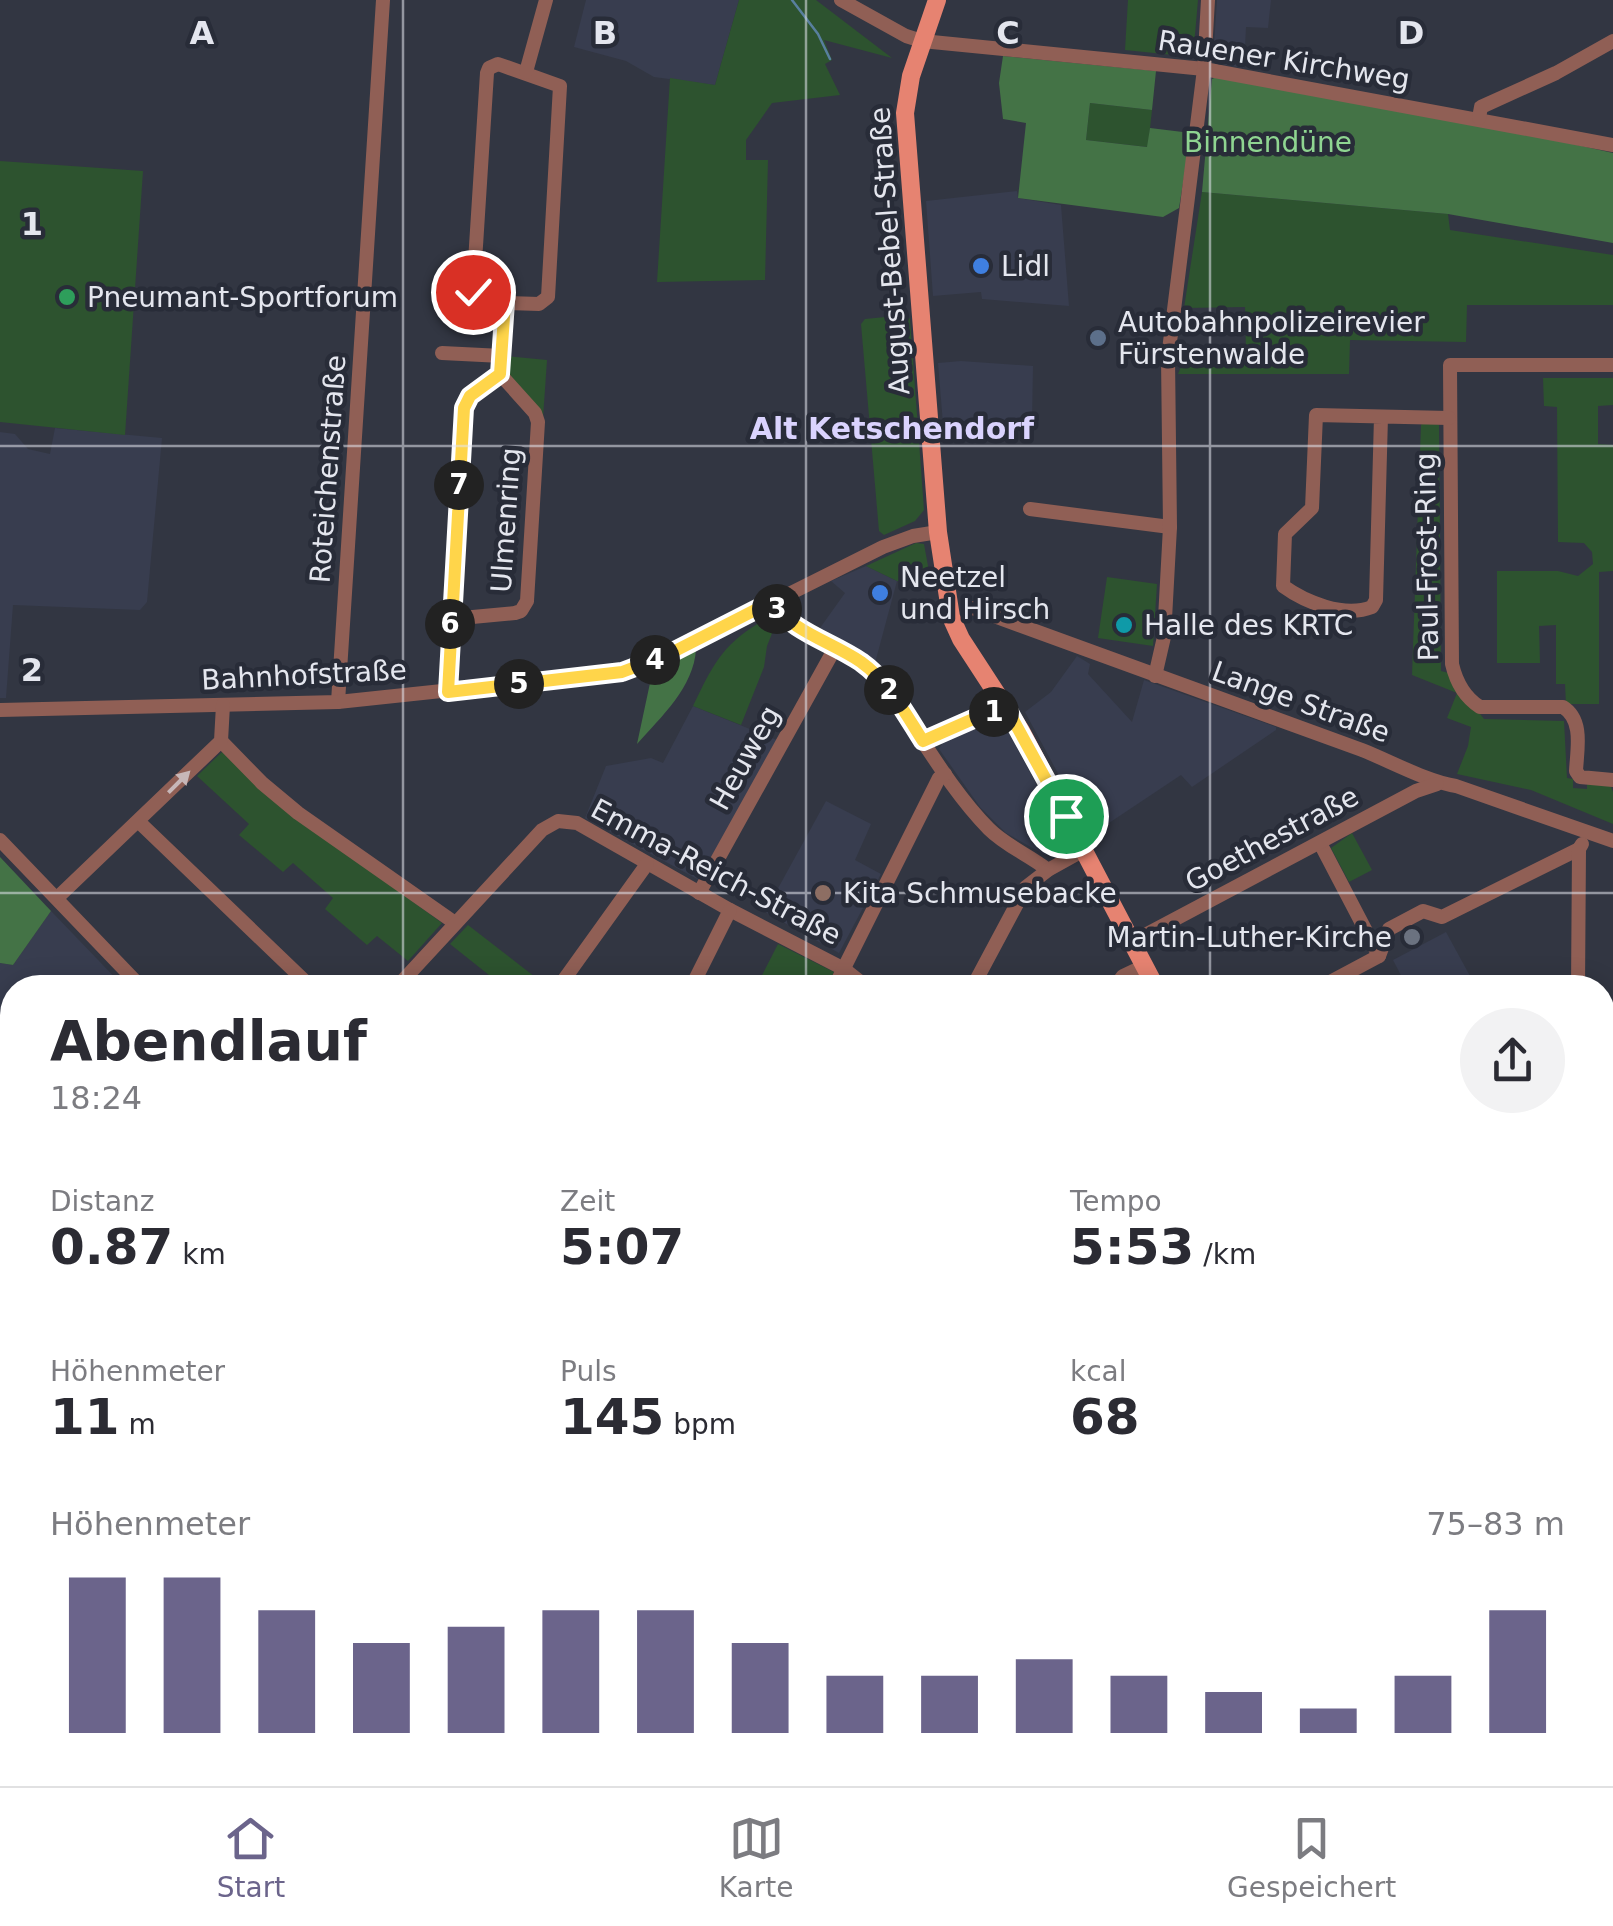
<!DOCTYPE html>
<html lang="de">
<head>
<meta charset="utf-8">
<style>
	body { margin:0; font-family:"DejaVu Sans",sans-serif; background:#f2f2f3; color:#2b2b33; height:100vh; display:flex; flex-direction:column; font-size:38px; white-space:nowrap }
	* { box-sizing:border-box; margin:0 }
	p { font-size:32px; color:#7c7c81 }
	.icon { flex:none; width:55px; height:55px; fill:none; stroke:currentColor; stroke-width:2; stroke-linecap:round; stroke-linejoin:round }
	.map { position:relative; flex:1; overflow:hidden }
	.sheet { position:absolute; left:0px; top:975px; width:1615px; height:812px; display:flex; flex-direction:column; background:#fff; border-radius:40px 40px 0 0; box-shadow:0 5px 25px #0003 }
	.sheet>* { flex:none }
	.pin { position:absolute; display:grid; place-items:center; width:85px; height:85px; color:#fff; margin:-42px; border:5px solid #fff; border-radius:50%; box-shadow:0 2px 10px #0007 }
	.km { position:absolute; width:50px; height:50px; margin:-25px; border-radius:50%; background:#222; color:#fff; font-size:28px; line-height:50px; text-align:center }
	.round { display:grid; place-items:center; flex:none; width:105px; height:105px; border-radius:52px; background:#f2f2f3 }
	.summary { display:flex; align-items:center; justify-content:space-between; height:170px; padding:0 50px }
	h1 { font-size:55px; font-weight:700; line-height:75px }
	.figures { display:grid; grid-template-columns:repeat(3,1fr); gap:15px; height:170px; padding:10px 50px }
	.figures div { display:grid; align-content:center }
	.figures b { font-size:50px; font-weight:700 }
	.figures small { font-size:28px; font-weight:400 }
	.figures p { font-size:28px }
	.chart { height:280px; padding:20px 50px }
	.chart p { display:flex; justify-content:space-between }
	.chart svg { width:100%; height:180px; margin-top:10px; stroke:#6b648b; stroke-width:6 }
	.menu { display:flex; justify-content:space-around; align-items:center; height:140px; border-top:2px solid #e1e1e2; background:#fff; font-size:28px; color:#7c7c81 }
	.menu a { display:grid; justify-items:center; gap:5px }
	.menu .selected { color:#6b648b }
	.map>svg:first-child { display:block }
</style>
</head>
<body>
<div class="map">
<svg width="1613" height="1786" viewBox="0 0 1613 1786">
	<rect width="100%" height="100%" fill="#323642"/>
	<g fill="#383d4f">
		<path d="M 586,0 L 739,0 L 715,85 L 654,77 L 626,61 L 574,47 Z"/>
		<path d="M 1217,0 L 1271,0 L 1268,28 L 1246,27 L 1244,68 L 1216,63 L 1213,59 Z"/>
		<path d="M 1017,191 L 1018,198 L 1061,205 L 1069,306 L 982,299 L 981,292 L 933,296 L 926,201 Z"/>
		<path d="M 961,361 L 1033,366 L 1032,422 L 943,424 L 938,363 Z"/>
		<path d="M 55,428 L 162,438 L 147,602 L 140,610 L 13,605 L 6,698 L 0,698 L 0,432 L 15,434 L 28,449 L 50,454 Z"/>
		<path d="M 866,566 L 897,581 L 875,663 L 820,628 L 845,593 L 831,581 Z"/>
		<path d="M 1077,656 L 1090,664 L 1088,674 L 1132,722 L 1144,680 L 1276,727 L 1276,730 L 1192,787 L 1181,775 L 1091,835 L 1025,712 L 1051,692 Z"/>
		<path d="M 693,706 L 777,740 L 699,880 L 585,818 L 606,766 L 651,758 L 663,763 Z"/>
		<path d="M 1001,718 L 1069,846 L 1053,855 L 1045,855 L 1006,833 L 980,807 L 939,749 L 943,742 Z"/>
		<path d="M 826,801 L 871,824 L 855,860 L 881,874 L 839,953 L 765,912 Z"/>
		<path d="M 51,911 L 124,987 L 12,988 L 12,1372 L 8,1372 L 12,1393 L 12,1468 L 0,1467 L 0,963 L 13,965 Z"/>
		<path d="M 1446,932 L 1476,987 L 1407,987 L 1393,960 Z"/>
		<path d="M 0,1574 L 12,1575 L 12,1775 L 571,1775 L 570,1786 L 0,1786 Z"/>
		<path d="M 721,1775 L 870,1775 L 879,1786 L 718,1786 Z"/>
		<path d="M 913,1775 L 1000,1775 L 1029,1784 L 909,1786 Z"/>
	</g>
	<g fill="#2d532f">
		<path d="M 739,0 L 816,0 L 892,58 L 824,40 L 832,60 L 825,64 L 840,95 L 772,103 L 746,140 L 746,160 L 768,160 L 765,280 L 657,282 L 670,78 L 715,85 Z"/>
		<path d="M 1128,0 L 1198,0 L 1193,57 L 1125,50 Z"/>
		<path d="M 1090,103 L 1152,110 L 1148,147 L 1086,140 Z"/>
		<path d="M 0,161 L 143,171 L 125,435 L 0,422 Z"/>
		<path d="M 1202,192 L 1448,214 L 1450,230 L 1613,255 L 1613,305 L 1467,305 L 1466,342 L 1350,340 L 1349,374 L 1178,374 L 1185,357 L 1246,354 L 1245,307 L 1184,308 Z"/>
		<path d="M 906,315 L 910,319 L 924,510 L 915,521 L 884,535 L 879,531 L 861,324 L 865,319 Z"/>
		<path d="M 506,356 L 547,360 L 543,418 L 506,370 Z"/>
		<path d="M 1543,378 L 1613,378 L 1613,405 L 1598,406 L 1598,444 L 1613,445 L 1613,571 L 1599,572 L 1599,704 L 1566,704 L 1565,684 L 1556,684 L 1556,625 L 1539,626 L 1540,663 L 1497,663 L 1497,571 L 1558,571 L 1578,576 L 1593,564 L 1592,552 L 1584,543 L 1558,542 L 1557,407 L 1544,406 Z"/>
		<path d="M 1425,421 L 1439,425 L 1441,671 L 1449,673 L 1484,719 L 1564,721 L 1567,778 L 1573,779 L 1573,788 L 1587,789 L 1587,783 L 1610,784 L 1613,792 L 1613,824 L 1531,790 L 1457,774 L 1468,746 L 1471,727 L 1447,718 L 1457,693 L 1412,675 L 1421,425 Z"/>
		<path d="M 916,543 L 924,544 L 932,588 L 897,581 L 866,566 Z"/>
		<path d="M 1107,577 L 1157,584 L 1153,646 L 1098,638 Z"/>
		<path d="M 759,623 L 775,626 L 767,646 L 764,667 L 741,725 L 693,706 C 712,667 721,646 759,623 Z"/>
		<path d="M 222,752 L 291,813 L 442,923 L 408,961 L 377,936 L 367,945 L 325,909 L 333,898 L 293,863 L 283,872 L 239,835 L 249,824 L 197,776 Z"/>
		<path d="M 1352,833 L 1372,870 L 1349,882 L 1331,848 Z"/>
		<path d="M 468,925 L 548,987 L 504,987 L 450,944 Z"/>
		<path d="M 778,944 L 834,972 L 826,987 L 756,987 Z"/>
	</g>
	<g fill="#447346">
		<path d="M 1003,56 L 1156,71 L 1152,110 L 1090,103 L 1086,140 L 1147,147 L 1150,128 L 1191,133 L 1179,208 L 1163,217 L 1018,198 L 1026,123 L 1003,119 L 999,83 Z"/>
		<path d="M 1216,77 L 1497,127 L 1613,153 L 1613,243 L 1448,214 L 1202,192 L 1212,79 Z"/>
		<path d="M 696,649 C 694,687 661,717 637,744 L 653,669 Z"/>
		<path d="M 0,857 L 51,911 L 13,965 L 0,963 Z"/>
	</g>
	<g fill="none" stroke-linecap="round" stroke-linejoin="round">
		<path stroke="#587f9e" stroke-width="2.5" d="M 792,0 L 818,34 L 830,59"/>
		<g stroke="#905f55" stroke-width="14">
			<path d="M 841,0 L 906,36 L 922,41 L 1204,69 L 1613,145"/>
			<path d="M 498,64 L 560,86 L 548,297 L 539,304 L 482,302 L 473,293 L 487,73 L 489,68 Z"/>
			<path d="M 526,72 L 546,0"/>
			<path d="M 1479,118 L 1481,107 L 1556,73 L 1613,41"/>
			<path d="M 442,353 L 502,356"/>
			<path d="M 1613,365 L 1450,365 L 1452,664 C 1456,681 1464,697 1480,707 L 1563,707 C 1584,720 1577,750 1576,771 L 1580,777 L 1613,780"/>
			<path d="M 500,374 L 505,302"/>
			<path d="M 1381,417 L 1376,600 L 1372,607 C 1344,618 1305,602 1283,586 L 1285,534 L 1312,508 L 1316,415 L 1449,418"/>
			<path d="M 1030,509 L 1170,527"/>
			<path d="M 771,602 C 797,637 844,649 878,676 C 916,726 945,784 989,829 C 1006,846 1029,855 1048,870"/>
			<path d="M 972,608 L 1362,750 C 1390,761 1428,782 1456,786 L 1613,841"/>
			<path d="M 451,619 L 515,613 L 521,611 L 527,601 L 538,422 L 535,413 L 500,374"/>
			<path d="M 1155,676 L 1164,637 L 1170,527 L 1168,358 L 1204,69 L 1208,0"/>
			<path d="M 448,691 L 464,408 L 470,396 L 500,374"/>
			<path d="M 338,702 L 383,0"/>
			<path d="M 0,710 L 338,702 L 622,672 L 667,655 L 883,547 L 913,536 L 938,532"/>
			<path d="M 221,741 L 262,783 L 298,813 L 455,923"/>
			<path d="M 923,741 L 1005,705"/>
			<path d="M 139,822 L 312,988"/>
			<path d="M 0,840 L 142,988"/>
			<path d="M 1320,843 L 1379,956"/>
			<path d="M 699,893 L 835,648"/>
			<path d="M 57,898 L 221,741 L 223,705"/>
			<path d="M 1132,942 L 1416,791 L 1437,784"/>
			<path d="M 396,988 L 542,830 L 558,821 L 577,823 L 730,910 L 844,969 L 868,988"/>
			<path d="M 558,988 L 647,864"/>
			<path d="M 691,988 L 730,910"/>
			<path d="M 834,988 L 939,778 L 945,774"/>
			<path d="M 972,988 L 1026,887 L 1048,870 L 1084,850"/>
			<path d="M 1114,988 L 1123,976 L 1144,966"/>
			<path d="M 1319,988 L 1379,956 L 1389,929 L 1423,911 L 1442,917 L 1579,849"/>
			<path d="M 1578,988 L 1579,849 L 1582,844"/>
			<path d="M 1602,1226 L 1613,1226"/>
			<path d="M 1602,1575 L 1613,1571"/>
			<path d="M 881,1775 L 891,1786"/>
			<path d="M 1241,1775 L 1247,1786"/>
			<path d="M 1398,1775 L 1404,1786"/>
			<path d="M 1208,1786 L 1229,1775"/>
		</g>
		<g stroke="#e68371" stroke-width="18">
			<path d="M 937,0 L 911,76 L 905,113 L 938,532 L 951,617 L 961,639 L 1021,731 L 1156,988"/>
			<path d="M 1565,1775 L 1571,1786"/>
		</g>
	</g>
	<defs><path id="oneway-solid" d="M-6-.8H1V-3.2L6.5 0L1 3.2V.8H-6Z" transform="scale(2.5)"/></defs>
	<use fill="#c7b7b8" href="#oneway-solid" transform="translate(179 782) rotate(-45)"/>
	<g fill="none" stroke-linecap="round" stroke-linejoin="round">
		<g stroke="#fff" stroke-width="20">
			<path id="route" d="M 473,292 L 482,302 L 505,302 L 500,374 L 470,396 L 464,408 L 448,692 L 622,672 L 667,655 L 771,602 C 794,633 830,641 861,662 C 889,682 905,713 923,741 L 1005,705 L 1066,816"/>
		</g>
		<use href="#route" stroke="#ffd54a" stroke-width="12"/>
	</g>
	<path fill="none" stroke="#e4e6ee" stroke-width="2.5" stroke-opacity="0.55" d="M 403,0 L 403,988M 806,0 L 806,988M 1210,0 L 1210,988M 0,446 L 1613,446M 0,893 L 1613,893M 0,1340 L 12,1340M 1602,1340 L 1613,1340M 403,1775 L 403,1786M 806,1775 L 806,1786M 1210,1775 L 1210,1786"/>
	<g fill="#3f7fe0" stroke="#282c38" stroke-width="4">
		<circle cx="981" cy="266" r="10"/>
		<circle cx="880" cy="593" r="10"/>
	</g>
	<circle fill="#2e9e5b" stroke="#282c38" stroke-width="4" cx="67" cy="297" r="10"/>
	<circle fill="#5c6f8a" stroke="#282c38" stroke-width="4" cx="1098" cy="338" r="10"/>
	<circle fill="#0f9aa8" stroke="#282c38" stroke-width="4" cx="1124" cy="625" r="10"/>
	<circle fill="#8d6e63" stroke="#282c38" stroke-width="4" cx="823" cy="893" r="10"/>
	<circle fill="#6b7280" stroke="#282c38" stroke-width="4" cx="1412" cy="937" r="10"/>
	<g text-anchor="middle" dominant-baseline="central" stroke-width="9" stroke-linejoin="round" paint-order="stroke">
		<g font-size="28" fill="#e4e6ee" stroke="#282c38">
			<text transform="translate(1284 60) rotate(9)">Rauener Kirchweg</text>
			<text transform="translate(890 251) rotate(-94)">August-Bebel-Straße</text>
			<text transform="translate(328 469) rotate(-86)">Roteichenstraße</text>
			<text transform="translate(506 520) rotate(-86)">Ulmenring</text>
			<text transform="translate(1427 557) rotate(-91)">Paul-Frost-Ring</text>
			<text transform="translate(304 675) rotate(-3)">Bahnhofstraße</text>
			<text transform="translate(1301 702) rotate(20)">Lange Straße</text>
			<text transform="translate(745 758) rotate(-61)">Heuweg</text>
			<text transform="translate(1272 839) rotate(-28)">Goethestraße</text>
			<text transform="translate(716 872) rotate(28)">Emma-Reich-Straße</text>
		</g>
		<g font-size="28" fill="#8fd591" stroke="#282c38">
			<text x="1268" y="142">Binnendüne</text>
		</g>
		<g font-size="28" fill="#e4e6ee" stroke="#282c38" text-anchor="start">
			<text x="1001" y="266">Lidl</text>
			<text x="87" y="297">Pneumant-Sportforum</text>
			<text x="1118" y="322">Autobahnpolizeirevier<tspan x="1118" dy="32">Fürstenwalde</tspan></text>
			<text x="900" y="577">Neetzel<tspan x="900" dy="32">und Hirsch</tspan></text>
			<text x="1144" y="625">Halle des KRTC</text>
			<text x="843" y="893">Kita Schmusebacke</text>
			<text x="1392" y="937" text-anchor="end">Martin-Luther-Kirche</text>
		</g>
		<g font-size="30" font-weight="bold" fill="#dad3fe" stroke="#282c38">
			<text x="892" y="428">Alt Ketschendorf</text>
		</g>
	</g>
	<g font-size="32" text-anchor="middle" font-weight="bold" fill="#e4e6ee" stroke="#282c38" stroke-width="9" stroke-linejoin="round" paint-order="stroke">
		<text x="202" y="44">A</text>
		<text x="605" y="44">B</text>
		<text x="1008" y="44">C</text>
		<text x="1411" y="44">D</text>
		<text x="32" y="235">1</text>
		<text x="32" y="681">2</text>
	</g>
</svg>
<div class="pin" style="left:1066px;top:816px;background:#1e9e55"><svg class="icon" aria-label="arrive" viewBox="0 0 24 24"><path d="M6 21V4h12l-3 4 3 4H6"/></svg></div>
<div class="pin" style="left:473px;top:292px;background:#d93025"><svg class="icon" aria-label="check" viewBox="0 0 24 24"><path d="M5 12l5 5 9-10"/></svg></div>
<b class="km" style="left:994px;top:712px">1</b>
<b class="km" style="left:889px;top:690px">2</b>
<b class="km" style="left:777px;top:609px">3</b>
<b class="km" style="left:655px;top:660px">4</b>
<b class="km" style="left:519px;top:684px">5</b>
<b class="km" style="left:450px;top:624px">6</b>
<b class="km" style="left:459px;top:485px">7</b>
<section class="sheet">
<div class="summary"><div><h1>Abendlauf</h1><p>18:24</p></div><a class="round"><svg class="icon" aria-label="share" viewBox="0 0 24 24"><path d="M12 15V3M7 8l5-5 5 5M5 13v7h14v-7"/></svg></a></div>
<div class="figures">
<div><p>Distanz</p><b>0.87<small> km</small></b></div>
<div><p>Zeit</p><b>5:07</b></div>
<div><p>Tempo</p><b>5:53<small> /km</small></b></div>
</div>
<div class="figures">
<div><p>Höhenmeter</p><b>11<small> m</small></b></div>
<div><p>Puls</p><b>145<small> bpm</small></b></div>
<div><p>kcal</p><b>68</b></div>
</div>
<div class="chart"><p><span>Höhenmeter</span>75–83 m</p>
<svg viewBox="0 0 160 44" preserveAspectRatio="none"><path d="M5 44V6M15 44V6M25 44V14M35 44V22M45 44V18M55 44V14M65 44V14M75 44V22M85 44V30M95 44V30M105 44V26M115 44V30M125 44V34M135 44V38M145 44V30M155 44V14"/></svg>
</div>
</section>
</div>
<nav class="menu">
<a class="selected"><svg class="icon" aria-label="home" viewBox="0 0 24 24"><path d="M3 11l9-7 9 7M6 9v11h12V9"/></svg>Start</a>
<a><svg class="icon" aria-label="map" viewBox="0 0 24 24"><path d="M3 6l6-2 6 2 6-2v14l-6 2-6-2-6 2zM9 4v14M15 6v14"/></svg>Karte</a>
<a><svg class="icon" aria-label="saved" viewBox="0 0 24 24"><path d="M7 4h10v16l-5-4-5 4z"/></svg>Gespeichert</a>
</nav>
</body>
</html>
